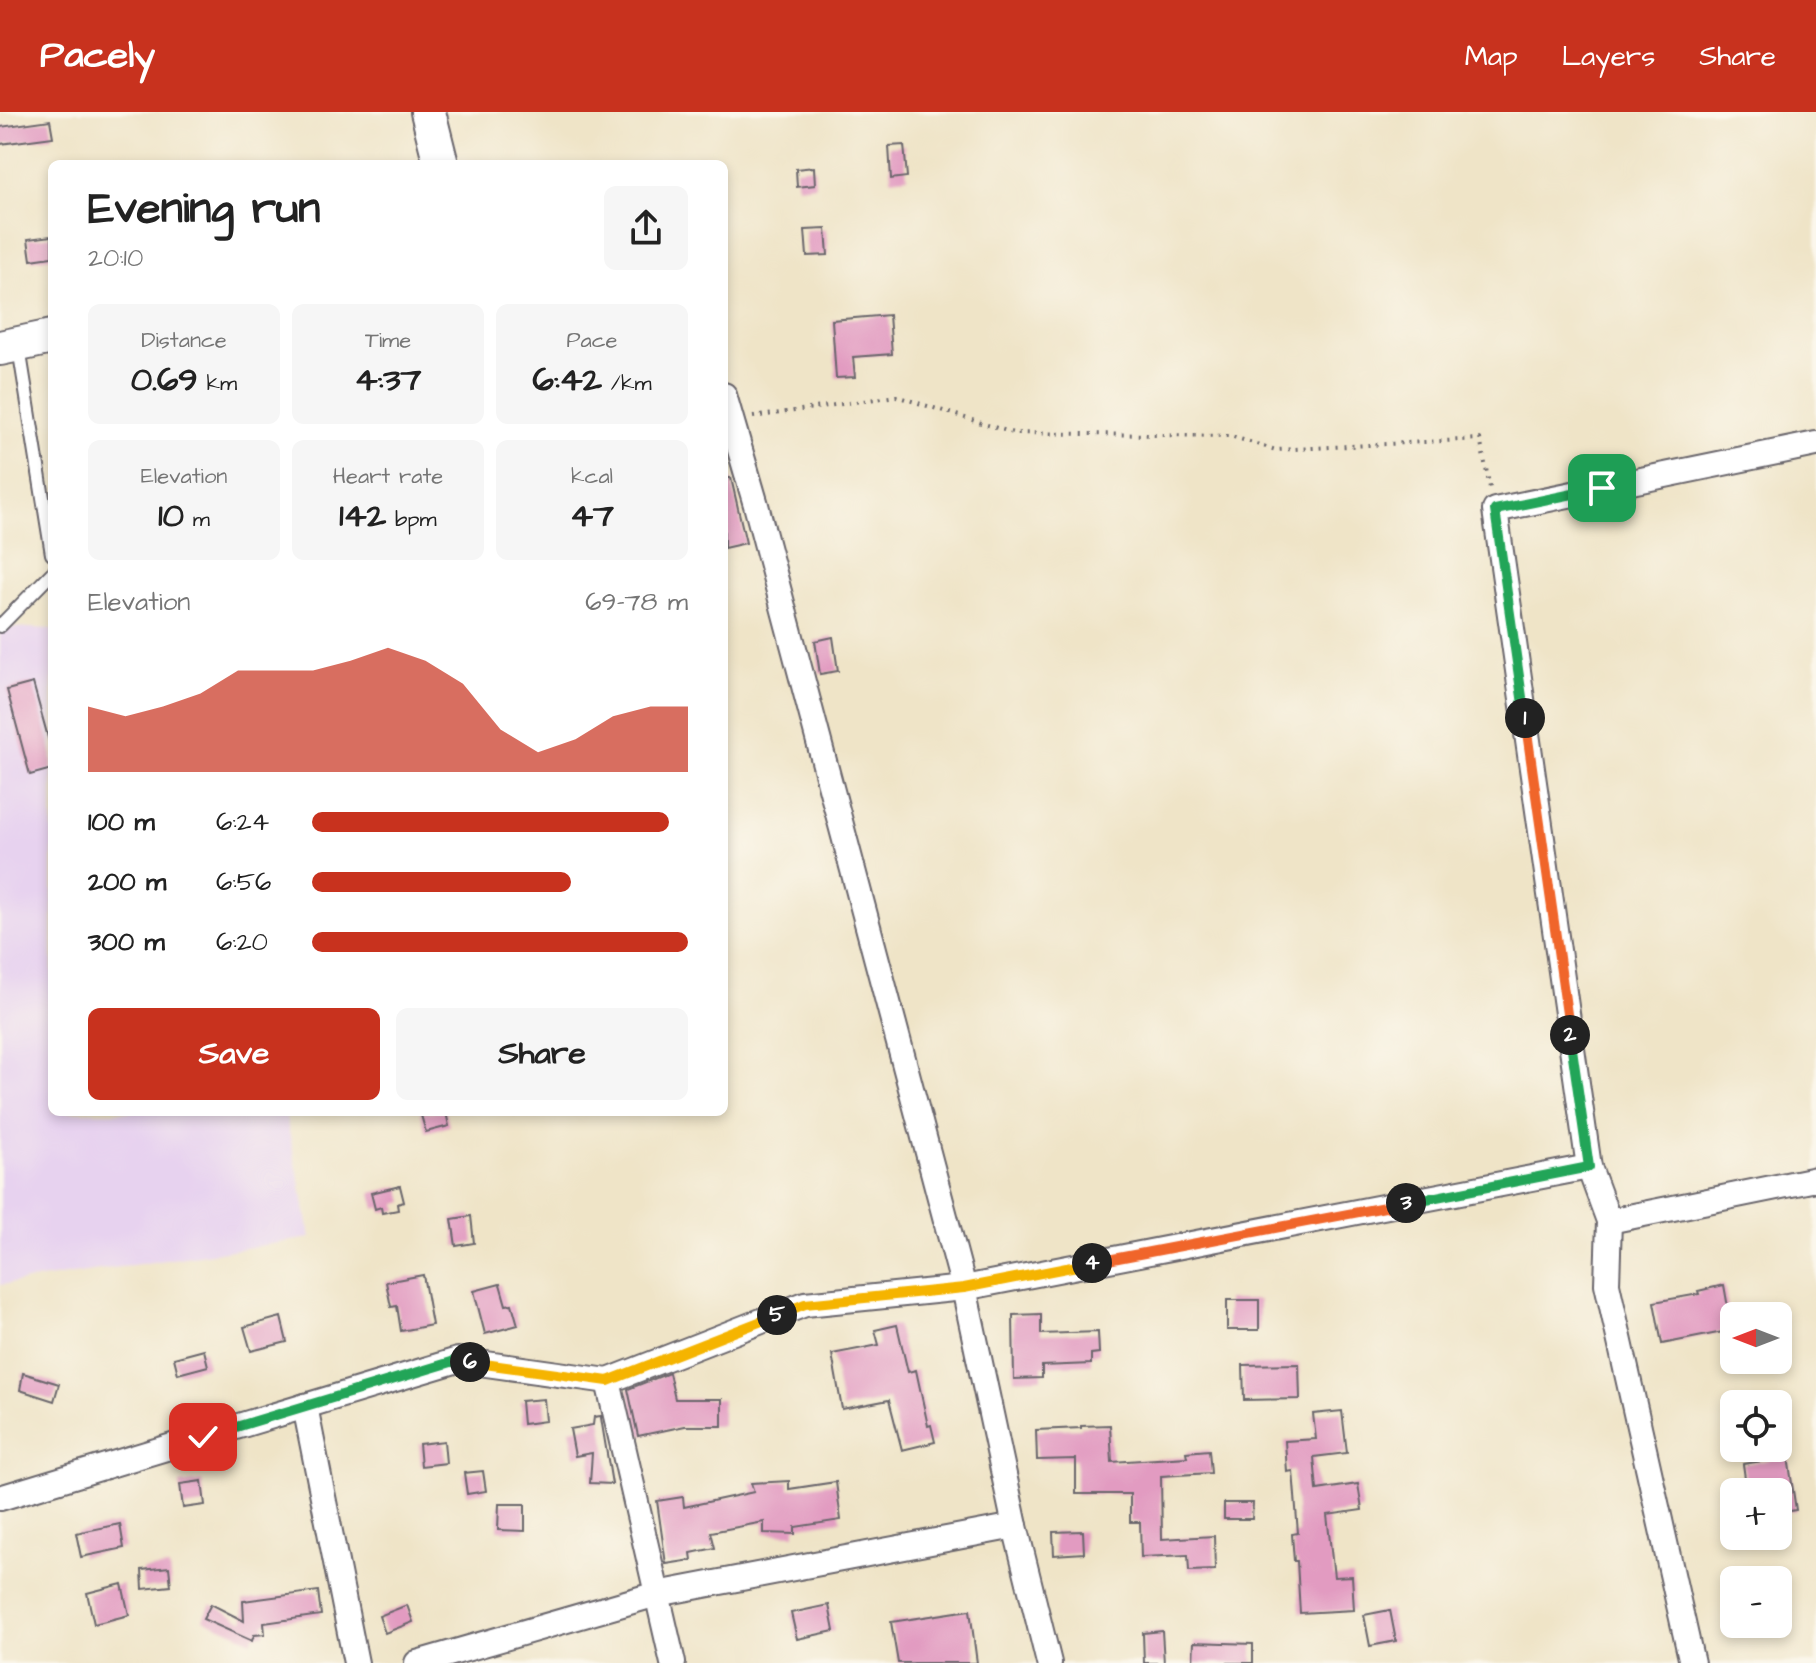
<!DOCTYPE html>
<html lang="en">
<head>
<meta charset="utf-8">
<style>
	body { margin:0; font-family:"Architects Daughter",sans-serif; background:#f6f6f6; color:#222; height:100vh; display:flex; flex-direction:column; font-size:30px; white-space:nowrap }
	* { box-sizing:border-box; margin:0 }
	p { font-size:26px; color:#767676 }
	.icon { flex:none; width:44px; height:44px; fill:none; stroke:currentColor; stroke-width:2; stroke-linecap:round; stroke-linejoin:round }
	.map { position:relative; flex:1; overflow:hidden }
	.panel { position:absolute; left:48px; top:48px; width:680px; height:956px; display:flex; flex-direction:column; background:#fff; border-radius:12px; box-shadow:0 4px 12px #0003 }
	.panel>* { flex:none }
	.needle { width:52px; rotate:270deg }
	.fabs { position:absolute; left:1720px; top:1190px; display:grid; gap:16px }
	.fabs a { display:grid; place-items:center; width:72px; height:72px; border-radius:12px; background:#fff; box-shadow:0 4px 12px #0003; font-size:40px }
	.pin { position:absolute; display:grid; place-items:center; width:68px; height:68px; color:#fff; margin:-34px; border-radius:16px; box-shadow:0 4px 12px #0006 }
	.km { position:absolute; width:40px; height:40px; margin:-20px; border-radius:50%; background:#222; color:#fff; font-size:22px; line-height:40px; text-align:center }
	.round { display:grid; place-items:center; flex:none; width:84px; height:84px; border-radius:12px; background:#f6f6f6 }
	.summary { display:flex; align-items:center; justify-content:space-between; height:136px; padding:0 40px }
	h1 { font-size:44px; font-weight:800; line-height:60px }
	.figures { display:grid; grid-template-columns:repeat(3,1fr); gap:12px; height:136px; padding:8px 40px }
	.figures div { display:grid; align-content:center; border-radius:12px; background:#f6f6f6; text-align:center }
	.figures b { font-size:34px; font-weight:800 }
	.figures small { font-size:22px; font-weight:400 }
	.figures p { font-size:22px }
	.chart { height:224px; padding:16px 40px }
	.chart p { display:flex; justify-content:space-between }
	.chart svg { width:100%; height:144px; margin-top:8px; fill:#c8321e; opacity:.7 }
	.primary-button { display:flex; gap:16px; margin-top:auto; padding:16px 40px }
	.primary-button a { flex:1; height:92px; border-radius:12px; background:#c8321e; color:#fff; font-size:32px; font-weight:800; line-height:92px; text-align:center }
	.primary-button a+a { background:#f6f6f6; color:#222 }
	ul { padding:0 40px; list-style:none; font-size:26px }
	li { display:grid; grid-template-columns:128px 96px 1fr; align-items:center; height:60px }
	li i { height:20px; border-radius:10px; background:#c8321e }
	header { display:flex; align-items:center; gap:48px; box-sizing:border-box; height:112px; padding:0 40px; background:#c8321e; color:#fff }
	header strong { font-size:38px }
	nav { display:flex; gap:44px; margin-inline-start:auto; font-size:28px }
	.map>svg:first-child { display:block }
</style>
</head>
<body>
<header>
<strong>Pacely</strong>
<nav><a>Map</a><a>Layers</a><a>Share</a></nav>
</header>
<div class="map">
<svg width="1816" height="1551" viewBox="0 0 1816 1551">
	<rect width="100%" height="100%" fill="#fbf7ec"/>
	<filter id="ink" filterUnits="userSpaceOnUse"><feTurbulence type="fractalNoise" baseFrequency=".0125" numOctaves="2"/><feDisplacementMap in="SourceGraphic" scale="16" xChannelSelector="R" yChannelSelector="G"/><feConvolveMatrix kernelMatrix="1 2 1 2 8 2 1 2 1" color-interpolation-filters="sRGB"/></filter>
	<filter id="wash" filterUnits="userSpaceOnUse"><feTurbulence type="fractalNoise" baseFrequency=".006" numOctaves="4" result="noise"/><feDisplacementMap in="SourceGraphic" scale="32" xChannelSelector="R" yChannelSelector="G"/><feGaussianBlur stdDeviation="1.8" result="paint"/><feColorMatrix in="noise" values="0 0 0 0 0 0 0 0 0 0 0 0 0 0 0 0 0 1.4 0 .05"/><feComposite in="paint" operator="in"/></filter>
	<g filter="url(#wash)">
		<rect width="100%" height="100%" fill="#efe4c7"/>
		<path fill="#e7d2ef" d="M 0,515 L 52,517 L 52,1000 L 285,1000 L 311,1126 L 0,1173 Z"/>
		<g id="blocks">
			<g fill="#e29bc1">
				<path d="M 50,8 L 53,25 L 0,32 L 0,15 Z"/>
				<path d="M 904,33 L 907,65 L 891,67 L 889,34 Z"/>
				<path d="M 814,55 L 815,73 L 797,75 L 796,57 Z"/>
				<path d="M 826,117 L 828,143 L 807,144 L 805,118 Z"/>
				<path d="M 52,124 L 52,145 L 31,148 L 28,127 Z"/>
				<path d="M 889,203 L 892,242 L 853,245 L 855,265 L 836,266 L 832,208 Z"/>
				<path d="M 724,366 L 731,366 L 746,431 L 724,436 Z"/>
				<path d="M 833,525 L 838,559 L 820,562 L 815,529 Z"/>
				<path d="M 33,571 L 52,640 L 52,657 L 30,663 L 7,578 Z"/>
				<path d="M 420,1000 L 446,1000 L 449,1014 L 426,1020 Z"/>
				<path d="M 400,1074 L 404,1090 L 397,1092 L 398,1098 L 382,1101 L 381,1095 L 375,1097 L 371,1081 Z"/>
				<path d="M 471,1104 L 474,1131 L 456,1134 L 452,1107 Z"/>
				<path d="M 423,1163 L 432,1213 L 401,1219 L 397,1194 L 391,1195 L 386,1170 Z"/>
				<path d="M 500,1172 L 506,1193 L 512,1192 L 518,1213 L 485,1222 L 474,1179 Z"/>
				<path d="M 1724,1173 L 1729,1201 L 1724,1202 L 1728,1219 L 1662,1232 L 1654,1190 L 1699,1182 L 1698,1179 Z"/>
				<rect x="1227" y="1188" width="32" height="30"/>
				<path d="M 1041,1202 L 1041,1222 L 1098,1220 L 1099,1241 L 1091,1242 L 1091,1252 L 1042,1254 L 1042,1266 L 1014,1267 L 1013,1203 Z"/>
				<path d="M 281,1205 L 287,1230 L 251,1239 L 244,1215 Z"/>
				<path d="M 897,1213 L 908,1260 L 916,1258 L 928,1314 L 931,1313 L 935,1330 L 902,1338 L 889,1288 L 842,1297 L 832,1242 L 879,1233 L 875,1218 Z"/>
				<path d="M 204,1238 L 208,1254 L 178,1262 L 174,1246 Z"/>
				<path d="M 1299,1252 L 1300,1287 L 1244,1288 L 1243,1253 Z"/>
				<path d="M 23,1261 L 59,1272 L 54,1289 L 20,1278 Z"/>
				<path d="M 669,1261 L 675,1287 L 722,1287 L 722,1314 L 685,1314 L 638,1324 L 628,1277 Z"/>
				<path d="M 544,1287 L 546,1309 L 523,1312 L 521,1289 Z"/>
				<path d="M 1342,1299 L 1347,1341 L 1314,1345 L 1317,1378 L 1358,1372 L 1362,1398 L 1327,1403 L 1334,1465 L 1352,1464 L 1354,1498 L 1300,1501 L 1297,1449 L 1294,1449 L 1292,1422 L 1298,1421 L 1293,1359 L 1287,1360 L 1285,1329 L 1316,1327 L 1313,1302 Z"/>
				<path d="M 601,1304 L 601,1306 L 612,1372 L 590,1371 L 592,1341 L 575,1344 L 570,1317 L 593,1313 L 594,1305 Z"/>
				<path d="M 1110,1313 L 1112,1350 L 1187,1345 L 1186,1340 L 1209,1338 L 1211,1361 L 1161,1364 L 1162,1427 L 1214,1424 L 1215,1458 L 1189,1459 L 1188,1443 L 1141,1445 L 1140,1410 L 1130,1410 L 1130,1382 L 1076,1382 L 1076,1347 L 1037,1348 L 1036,1318 L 1081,1316 L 1081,1314 Z"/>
				<path d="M 444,1329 L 446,1351 L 421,1354 L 419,1332 Z"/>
				<path d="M 1788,1345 L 1796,1398 L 1778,1401 L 1778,1380 L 1747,1380 L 1743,1352 Z"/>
				<path d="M 483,1359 L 486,1379 L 467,1382 L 464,1361 Z"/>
				<path d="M 202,1369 L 205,1393 L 183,1396 L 180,1372 Z"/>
				<path d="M 789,1369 L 789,1377 L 836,1370 L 841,1408 L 795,1415 L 795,1422 L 764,1421 L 764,1410 L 711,1420 L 715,1436 L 691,1441 L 692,1448 L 666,1452 L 657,1389 L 683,1385 L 684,1395 L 754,1380 L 751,1371 Z"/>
				<path d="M 1224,1391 L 1253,1391 L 1252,1407 L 1224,1407 Z"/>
				<path d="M 499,1392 L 525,1392 L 525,1419 L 498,1418 Z"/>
				<path d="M 120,1412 L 124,1436 L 81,1445 L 76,1421 Z"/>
				<path d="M 1083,1419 L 1084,1441 L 1054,1443 L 1053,1420 Z"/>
				<path d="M 169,1455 L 171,1474 L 143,1477 L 142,1458 Z"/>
				<path d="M 122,1472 L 129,1503 L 94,1512 L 87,1481 Z"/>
				<path d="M 318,1479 L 321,1503 L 264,1511 L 265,1522 L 254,1523 L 252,1529 L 203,1507 L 211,1492 L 244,1509 L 243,1489 Z"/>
				<path d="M 407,1493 L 413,1510 L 385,1521 L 379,1504 Z"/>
				<path d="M 829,1493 L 834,1519 L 797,1527 L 791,1501 Z"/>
				<path d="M 970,1498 L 977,1551 L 898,1551 L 891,1510 Z"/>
				<path d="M 1390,1498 L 1396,1529 L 1370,1534 L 1364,1503 Z"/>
				<path d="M 1162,1519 L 1164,1551 L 1144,1551 L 1143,1521 Z"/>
				<path d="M 1194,1530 L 1253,1532 L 1253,1551 L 1193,1551 Z"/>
			</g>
		</g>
	</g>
	<g filter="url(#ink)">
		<use href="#blocks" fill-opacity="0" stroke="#6a666c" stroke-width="2"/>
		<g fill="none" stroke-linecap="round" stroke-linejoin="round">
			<g stroke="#6a666c" stroke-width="16">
				<g id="service">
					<path d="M 19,236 L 52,442"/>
					<path d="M 0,514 L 52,461"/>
				</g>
			</g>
			<g stroke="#6a666c" stroke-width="28">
				<g id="minor">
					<path d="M 724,283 L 756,393 L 964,1176 L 1015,1414 L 1049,1551"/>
					<path d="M 1609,1109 L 1816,1067"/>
					<path d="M 608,1269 L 673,1551"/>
					<path d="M 305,1294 L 356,1551"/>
					<path d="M 0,1386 L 458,1248 L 608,1269 L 805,1192 L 964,1176 L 1589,1055"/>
					<path d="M 417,1551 L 657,1482 L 1015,1414"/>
					<path d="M 1692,1551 L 1607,1172 L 1609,1109 L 1589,1055 L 1495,398 L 1816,332"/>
				</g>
			</g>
			<g stroke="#6a666c" stroke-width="38">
				<g id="secondary">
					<path d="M 428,0 L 441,52"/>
					<path d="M 0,236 L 52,225"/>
				</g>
			</g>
			<path stroke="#6a666c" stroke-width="4" stroke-dasharray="2 6" stroke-linecap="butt" d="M 753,305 L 896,284 L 1013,321 L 1230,324 L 1276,338 L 1480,327 L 1490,376"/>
			<use href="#service" stroke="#fff" stroke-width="12"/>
			<use href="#minor" stroke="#fff" stroke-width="24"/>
			<use href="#secondary" stroke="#fff" stroke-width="34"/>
		</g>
	</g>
	<g fill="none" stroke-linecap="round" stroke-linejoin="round" filter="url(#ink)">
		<g stroke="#fff" stroke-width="16">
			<path id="split-1" d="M 1525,606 L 1495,398 L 1602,376"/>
		</g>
		<g stroke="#fff" stroke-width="16">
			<path id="split-2" d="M 1525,606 L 1570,923"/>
		</g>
		<g stroke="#fff" stroke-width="16">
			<path id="split-3" d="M 1406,1091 L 1589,1055 L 1570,923"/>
		</g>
		<g stroke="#fff" stroke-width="16">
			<path id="split-4" d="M 1092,1151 L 1406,1091"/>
		</g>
		<g stroke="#fff" stroke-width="16">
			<path id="split-5" d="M 777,1203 L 805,1192 L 964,1176 L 1092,1151"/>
		</g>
		<g stroke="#fff" stroke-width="16">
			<path id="split-6" d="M 470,1250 L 608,1269 L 777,1203"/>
		</g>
		<g stroke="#fff" stroke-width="16">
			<path id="split-7" d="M 203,1325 L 458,1248 L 470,1250"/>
		</g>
		<use href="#split-1" stroke="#22a559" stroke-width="10"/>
		<use href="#split-2" stroke="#f0652b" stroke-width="10"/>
		<use href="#split-3" stroke="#22a559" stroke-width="10"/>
		<use href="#split-4" stroke="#f0652b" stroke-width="10"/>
		<use href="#split-5" stroke="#f5b400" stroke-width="10"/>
		<use href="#split-6" stroke="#f5b400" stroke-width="10"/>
		<use href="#split-7" stroke="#22a559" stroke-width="10"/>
	</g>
</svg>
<div class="fabs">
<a><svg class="needle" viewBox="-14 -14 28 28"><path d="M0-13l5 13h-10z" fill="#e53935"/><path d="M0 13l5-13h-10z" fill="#767676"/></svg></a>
<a><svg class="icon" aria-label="locate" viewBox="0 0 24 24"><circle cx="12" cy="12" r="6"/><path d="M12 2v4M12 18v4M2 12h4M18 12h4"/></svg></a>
<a>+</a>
<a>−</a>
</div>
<div class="pin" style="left:1602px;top:376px;background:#1e9e55"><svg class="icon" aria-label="arrive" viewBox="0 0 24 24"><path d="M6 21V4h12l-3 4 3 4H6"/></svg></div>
<div class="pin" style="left:203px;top:1325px;background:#d93025"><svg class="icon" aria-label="check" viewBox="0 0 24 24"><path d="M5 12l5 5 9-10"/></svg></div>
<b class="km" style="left:1525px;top:606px">1</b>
<b class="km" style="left:1570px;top:923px">2</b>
<b class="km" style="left:1406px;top:1091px">3</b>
<b class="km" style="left:1092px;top:1151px">4</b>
<b class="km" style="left:777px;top:1203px">5</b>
<b class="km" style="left:470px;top:1250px">6</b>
<section class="panel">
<div class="summary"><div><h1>Evening run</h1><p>20:10</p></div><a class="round"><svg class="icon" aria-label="share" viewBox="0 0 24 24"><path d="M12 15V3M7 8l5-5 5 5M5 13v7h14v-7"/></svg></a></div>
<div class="figures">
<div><p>Distance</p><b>0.69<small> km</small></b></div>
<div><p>Time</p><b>4:37</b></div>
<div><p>Pace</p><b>6:42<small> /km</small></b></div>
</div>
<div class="figures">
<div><p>Elevation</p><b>10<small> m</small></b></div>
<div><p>Heart rate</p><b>142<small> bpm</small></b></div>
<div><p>kcal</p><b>47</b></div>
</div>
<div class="chart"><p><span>Elevation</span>69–78 m</p>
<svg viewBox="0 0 160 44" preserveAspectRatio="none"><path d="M0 44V24L10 27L20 24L30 20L40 13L50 13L60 13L70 10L80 6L90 10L100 17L110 31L120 38L130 34L140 27L150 24L160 24V44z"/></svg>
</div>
<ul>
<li><b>100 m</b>6:24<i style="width:95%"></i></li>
<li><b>200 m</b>6:56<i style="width:69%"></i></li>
<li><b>300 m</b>6:20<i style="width:100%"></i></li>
</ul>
<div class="primary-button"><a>Save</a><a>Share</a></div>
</section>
</div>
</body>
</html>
